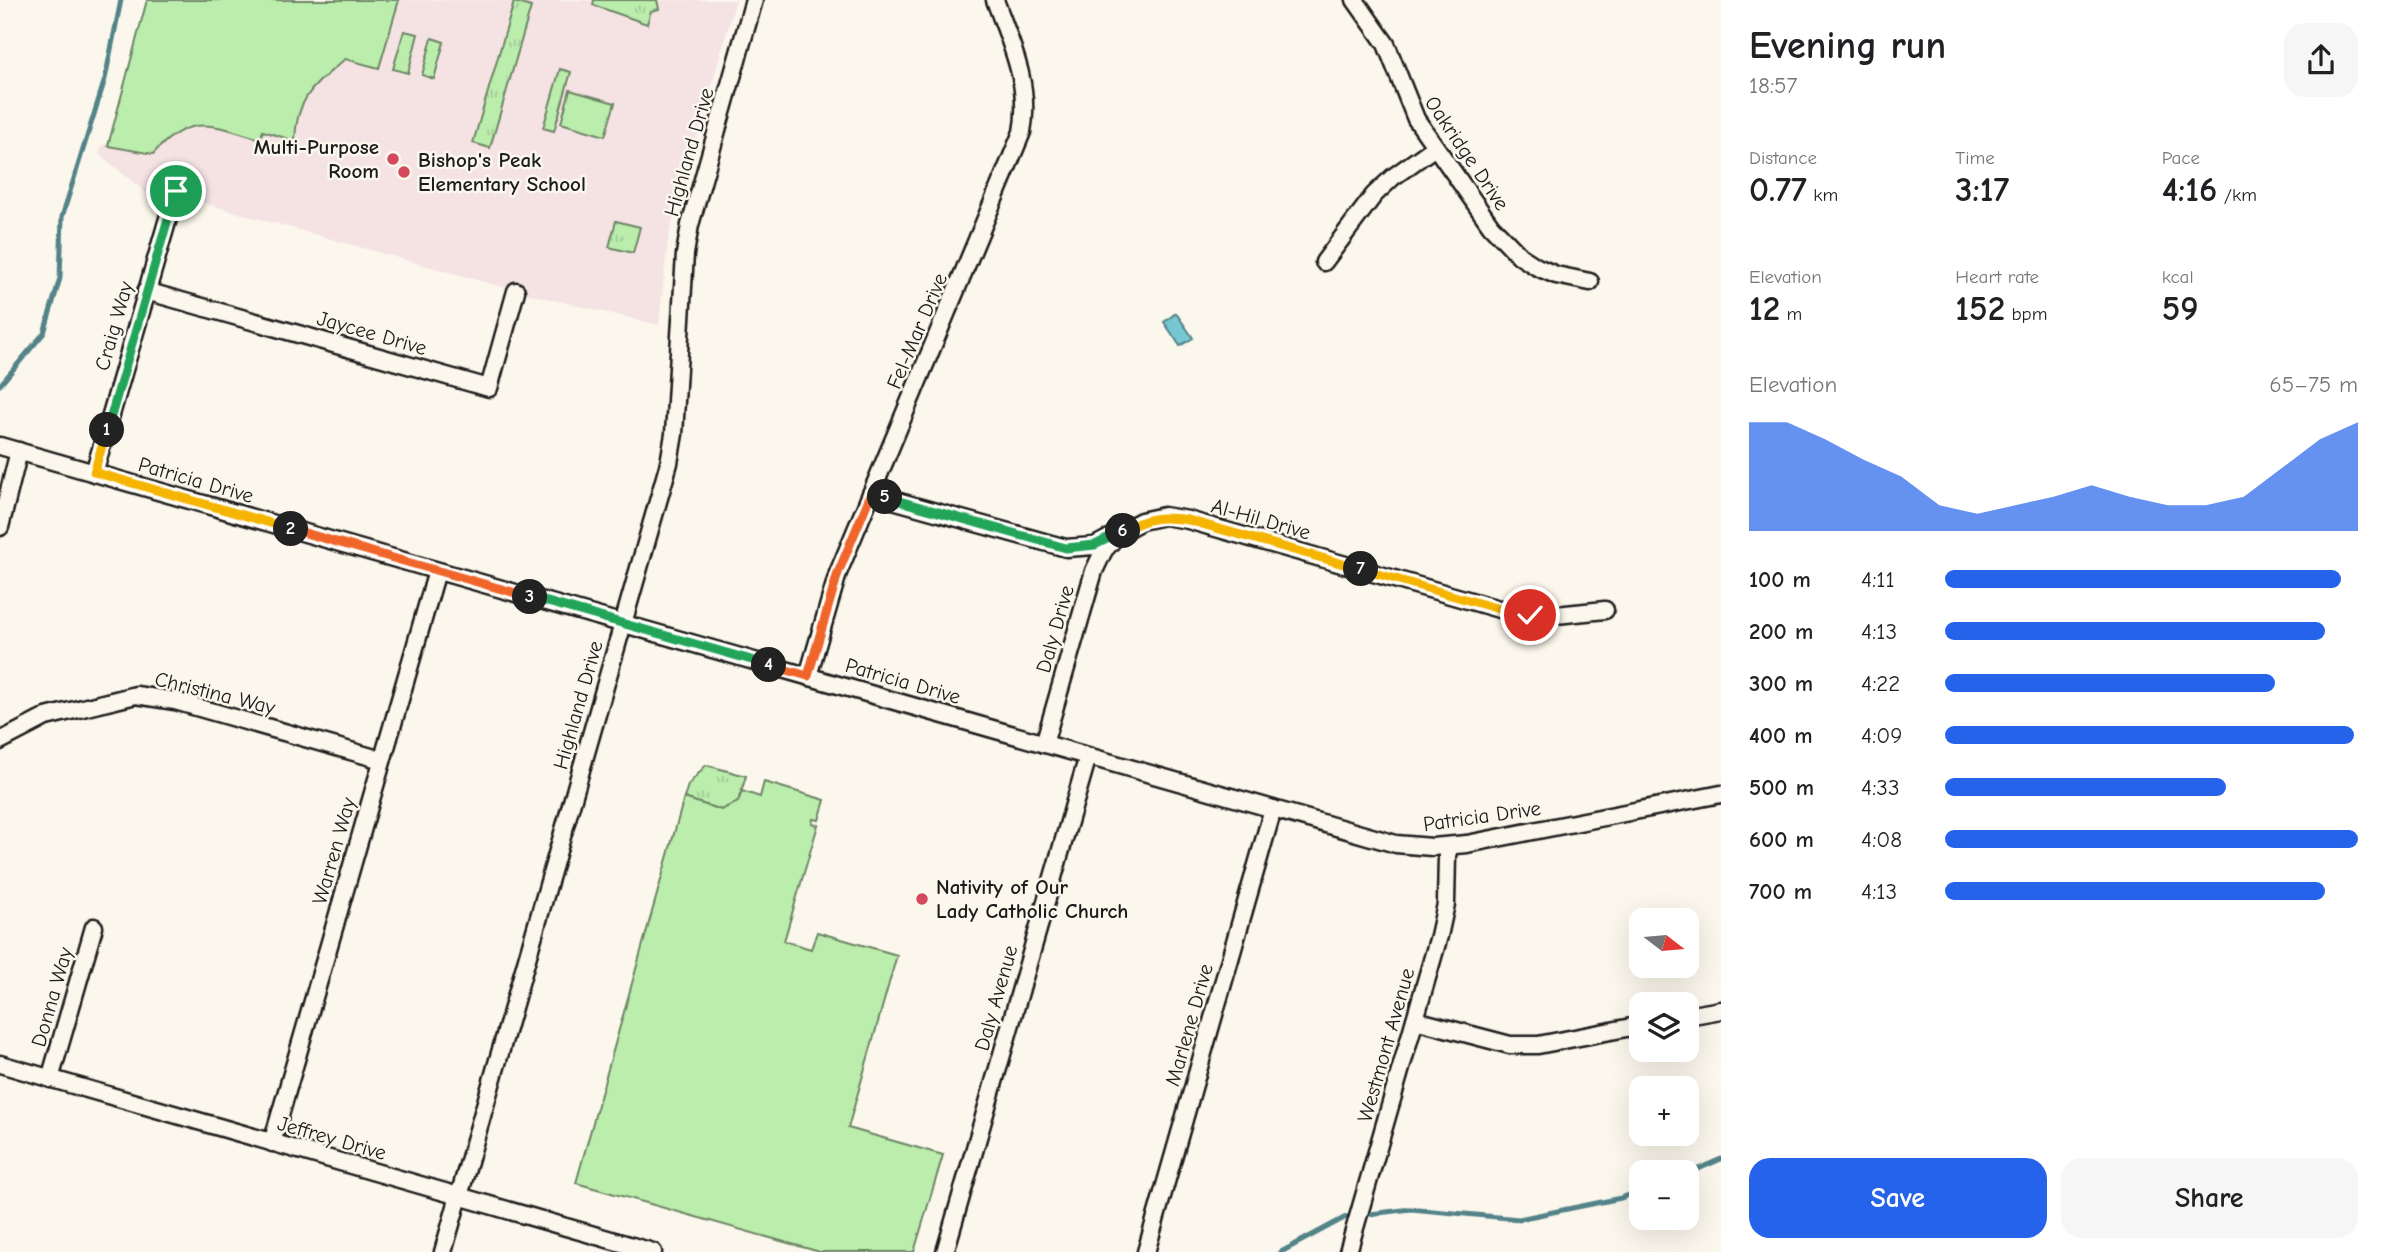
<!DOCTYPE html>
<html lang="en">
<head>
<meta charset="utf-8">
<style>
	body { margin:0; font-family:"Comic Neue",sans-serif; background:#f6f6f6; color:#202124; height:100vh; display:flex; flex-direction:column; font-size:26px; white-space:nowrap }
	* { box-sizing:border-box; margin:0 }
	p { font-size:23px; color:#757577 }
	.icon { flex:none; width:38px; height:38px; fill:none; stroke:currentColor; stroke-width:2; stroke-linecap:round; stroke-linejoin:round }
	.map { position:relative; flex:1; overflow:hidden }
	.details { display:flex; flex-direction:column; background:#fff; width:665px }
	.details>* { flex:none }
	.needle { width:46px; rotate:106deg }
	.tools { position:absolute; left:1629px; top:908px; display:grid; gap:14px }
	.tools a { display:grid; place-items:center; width:70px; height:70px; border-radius:14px; background:#fff; box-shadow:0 7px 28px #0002; font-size:35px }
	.pin { position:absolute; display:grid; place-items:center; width:60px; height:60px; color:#fff; margin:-30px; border:4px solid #fff; border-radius:50%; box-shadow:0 2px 7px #0007 }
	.km { position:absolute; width:35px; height:35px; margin:-18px; border-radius:50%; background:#222; color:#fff; font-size:19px; line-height:35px; text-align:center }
	.round { display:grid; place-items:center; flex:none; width:74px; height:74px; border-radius:21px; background:#f6f6f6 }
	.headline { display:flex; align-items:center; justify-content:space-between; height:119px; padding:0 28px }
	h1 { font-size:38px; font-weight:600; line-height:52px }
	.stats { display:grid; grid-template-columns:repeat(3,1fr); gap:10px; height:119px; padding:7px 28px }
	.stats div { display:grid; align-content:center }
	.stats b { font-size:35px; font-weight:600 }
	.stats small { font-size:19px; font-weight:400 }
	.stats p { font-size:19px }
	.chart { height:196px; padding:14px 28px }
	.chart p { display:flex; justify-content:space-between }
	.chart svg { width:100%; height:126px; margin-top:7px; fill:#2563eb; opacity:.7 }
	.action { display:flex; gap:14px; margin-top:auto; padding:14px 28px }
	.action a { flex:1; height:80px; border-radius:21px; background:#2563eb; color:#fff; font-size:28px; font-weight:600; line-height:80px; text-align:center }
	.action a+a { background:#f6f6f6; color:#202124 }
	ul { padding:0 28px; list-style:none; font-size:23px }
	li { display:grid; grid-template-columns:112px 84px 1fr; align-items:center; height:52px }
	li i { height:18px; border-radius:9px; background:#2563eb }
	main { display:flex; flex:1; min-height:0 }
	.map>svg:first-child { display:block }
</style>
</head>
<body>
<main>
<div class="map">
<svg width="1721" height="1252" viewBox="0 0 1721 1252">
	<defs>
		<pattern id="grass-tufts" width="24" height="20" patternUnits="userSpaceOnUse" patternTransform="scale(1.75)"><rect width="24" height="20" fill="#bbedad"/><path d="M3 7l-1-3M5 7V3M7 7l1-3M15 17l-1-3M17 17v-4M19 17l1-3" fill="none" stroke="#a0cb94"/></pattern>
		<pattern id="water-ripples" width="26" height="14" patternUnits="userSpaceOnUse" patternTransform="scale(1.75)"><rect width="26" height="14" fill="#77c7d2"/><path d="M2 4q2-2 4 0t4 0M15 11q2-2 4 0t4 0" fill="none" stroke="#66aab4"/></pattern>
	</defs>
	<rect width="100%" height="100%" fill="#fbf7ec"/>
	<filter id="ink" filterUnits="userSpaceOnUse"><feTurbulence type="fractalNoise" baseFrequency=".0143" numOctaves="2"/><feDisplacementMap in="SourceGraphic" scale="14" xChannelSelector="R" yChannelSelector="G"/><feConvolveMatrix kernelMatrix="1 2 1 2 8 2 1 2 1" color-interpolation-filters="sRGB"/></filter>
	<g filter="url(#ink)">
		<path fill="#f5e3e4" d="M 147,0 L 736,0 L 668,239 L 659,325 L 516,291 L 192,200 L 176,191 L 157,202 L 99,154 L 102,145 L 108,145 Z"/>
		<g fill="url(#grass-tufts)" stroke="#6c8464" stroke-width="2">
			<path d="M 594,0 L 657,0 L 659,9 L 651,11 L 647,24 L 593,5 Z"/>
			<path d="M 514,2 L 531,7 L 490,148 L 473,143 Z"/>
			<path d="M 616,221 L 640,227 L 633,253 L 609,247 Z"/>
			<path d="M 706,765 L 746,776 L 738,802 L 721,810 L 684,798 L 688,785 Z"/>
		</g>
		<g fill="#bbedad" stroke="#6c8464" stroke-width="2">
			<path d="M 147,0 L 399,0 L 379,68 L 345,59 C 314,86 296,97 295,141 L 263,131 L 260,139 C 213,125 190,112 153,154 L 108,146 Z"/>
			<path d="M 404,31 L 418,34 L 408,73 L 393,69 Z"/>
			<path d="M 432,38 L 444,42 L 434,79 L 422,75 Z"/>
			<path d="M 560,69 L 571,72 L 554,131 L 543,128 Z"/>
			<path d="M 570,90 L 615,103 L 605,136 L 561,123 Z"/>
			<path d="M 764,782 L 825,800 L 819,820 L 813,819 L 812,823 L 818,825 L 784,941 L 811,949 L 817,932 L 897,955 L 848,1128 L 943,1155 L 914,1252 L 820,1252 L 576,1183 L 684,798 L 721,810 L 738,802 L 742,791 L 760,797 Z"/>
		</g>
		<path fill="url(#water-ripples)" stroke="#538389" stroke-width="2" d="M 1176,313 L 1193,338 L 1180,346 L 1164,322 Z"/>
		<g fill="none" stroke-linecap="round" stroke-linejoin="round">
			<g stroke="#538389" stroke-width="5">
				<path d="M 0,385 L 44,333 L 60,278 L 62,217 L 105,79 L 121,0"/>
				<path d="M 1687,1174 L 1721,1159"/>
				<path d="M 1281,1252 L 1346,1217 L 1411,1209 L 1519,1219 L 1621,1198 L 1642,1190"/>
			</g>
			<g stroke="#1c1c1c" stroke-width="21">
				<g id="minor">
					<path d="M 1355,0 L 1386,44 L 1416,119 L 1491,226 L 1520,256 L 1537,267 L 1556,275 L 1590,282"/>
					<path d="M 1324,262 L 1374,195 L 1393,177 L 1435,147"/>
					<path d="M 146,291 L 489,388 L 516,291"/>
					<path d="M 0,446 L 1396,844 L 1432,847 L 1467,844 L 1721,794"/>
					<path d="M 94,473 L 176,191"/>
					<path d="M 871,494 L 1066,548 L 1095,546 L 1141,521 L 1164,516 L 1188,520 L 1499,609 L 1546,616 L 1605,610"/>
					<path d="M 0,527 L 19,451"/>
					<path d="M 808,676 L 838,573 L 1022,132 C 1031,85 1011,44 995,0"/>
					<path d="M 0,741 L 46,717 L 136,695 L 175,701 L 382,760"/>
					<path d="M 1044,744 L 1094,571 L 1104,550 L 1114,539"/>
					<path d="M 1687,1016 L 1721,1010"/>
					<path d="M 1415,1020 L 1510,1045 L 1538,1045 L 1642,1025"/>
					<path d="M 0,1064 L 653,1252"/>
					<path d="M 50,1079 L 94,927"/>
					<path d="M 272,1143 L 437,571"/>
					<path d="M 443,1252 L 669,463 L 674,434 L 685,254 L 690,225 L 754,0"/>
					<path d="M 945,1252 L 1088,756"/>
					<path d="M 1146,1252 L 1273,809"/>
					<path d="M 1348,1252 L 1439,936 L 1446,904 L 1447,855 L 1450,846"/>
				</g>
			</g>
			<use href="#minor" stroke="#fbf7ec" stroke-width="16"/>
		</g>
	</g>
	<g fill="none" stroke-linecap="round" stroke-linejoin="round" filter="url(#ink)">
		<g stroke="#fff" stroke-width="14">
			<path id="split-1" d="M 107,430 L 176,191"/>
		</g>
		<g stroke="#fff" stroke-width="14">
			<path id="split-2" d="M 107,430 L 94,472 L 291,529"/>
		</g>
		<g stroke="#fff" stroke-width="14">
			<path id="split-3" d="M 291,529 L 530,597"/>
		</g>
		<g stroke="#fff" stroke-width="14">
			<path id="split-4" d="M 530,597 L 769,665"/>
		</g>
		<g stroke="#fff" stroke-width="14">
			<path id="split-5" d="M 769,665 L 808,676 L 838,573 L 871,494 L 885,497"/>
		</g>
		<g stroke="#fff" stroke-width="14">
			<path id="split-6" d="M 885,497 L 1066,548 L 1095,545 L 1123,531"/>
		</g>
		<g stroke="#fff" stroke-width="14">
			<path id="split-7" d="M 1123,531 C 1147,517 1160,516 1188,520 L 1361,569"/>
		</g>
		<g stroke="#fff" stroke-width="14">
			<path id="split-8" d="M 1361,569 L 1499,609 L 1530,615"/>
		</g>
		<use href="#split-1" stroke="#22a559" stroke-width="9"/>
		<use href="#split-2" stroke="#f5b400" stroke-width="9"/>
		<use href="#split-3" stroke="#f0652b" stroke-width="9"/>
		<use href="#split-4" stroke="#22a559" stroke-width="9"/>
		<use href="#split-5" stroke="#f0652b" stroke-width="9"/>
		<use href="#split-6" stroke="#22a559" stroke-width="9"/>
		<use href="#split-7" stroke="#f5b400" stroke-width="9"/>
		<use href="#split-8" stroke="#f5b400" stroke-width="9"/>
	</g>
	<g fill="#d1495b" stroke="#fbf7ec" stroke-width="2.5">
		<circle cx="393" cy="159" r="7"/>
		<circle cx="404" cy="172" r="7"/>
		<circle cx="922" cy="899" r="7"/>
	</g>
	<g text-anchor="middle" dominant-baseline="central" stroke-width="5" stroke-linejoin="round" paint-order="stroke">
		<g font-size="21" font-weight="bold" fill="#1c1c1c" stroke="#fbf7ec" text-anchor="start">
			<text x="379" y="147" text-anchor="end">Multi-Purpose<tspan x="379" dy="24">Room</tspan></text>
			<text x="418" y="160">Bishop's Peak<tspan x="418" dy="24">Elementary School</tspan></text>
			<text x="936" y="887">Nativity of Our<tspan x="936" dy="24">Lady Catholic Church</tspan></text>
		</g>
		<g font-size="21" fill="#1c1c1c" stroke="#fbf7ec">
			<text transform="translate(689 152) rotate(-74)">Highland Drive</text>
			<text transform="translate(1467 153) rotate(56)">Oakridge Drive</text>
			<text transform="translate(114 326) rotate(-74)">Craig Way</text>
			<text transform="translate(917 331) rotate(-67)">Fel-Mar Drive</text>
			<text transform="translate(372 333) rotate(16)">Jaycee Drive</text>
			<text transform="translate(196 480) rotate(16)">Patricia Drive</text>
			<text transform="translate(1261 519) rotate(16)">Al-Hil Drive</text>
			<text transform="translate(1055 629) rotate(-74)">Daly Drive</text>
			<text transform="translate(903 681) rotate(16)">Patricia Drive</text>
			<text transform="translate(215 693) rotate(14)">Christina Way</text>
			<text transform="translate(578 705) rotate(-74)">Highland Drive</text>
			<text transform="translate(1482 816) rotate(-8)">Patricia Drive</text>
			<text transform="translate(334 851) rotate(-74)">Warren Way</text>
			<text transform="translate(52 997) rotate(-74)">Donna Way</text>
			<text transform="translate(996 998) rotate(-74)">Daly Avenue</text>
			<text transform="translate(1189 1025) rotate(-74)">Marlene Drive</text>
			<text transform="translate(1386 1045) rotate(-74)">Westmont Avenue</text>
			<text transform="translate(332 1138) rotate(16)">Jeffrey Drive</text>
		</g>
	</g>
</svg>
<div class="tools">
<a><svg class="needle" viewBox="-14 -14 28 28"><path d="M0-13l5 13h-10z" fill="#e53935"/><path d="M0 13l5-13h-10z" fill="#757577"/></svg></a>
<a><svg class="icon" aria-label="layers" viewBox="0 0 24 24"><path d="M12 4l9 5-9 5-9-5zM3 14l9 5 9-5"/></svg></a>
<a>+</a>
<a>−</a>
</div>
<div class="pin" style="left:176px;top:191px;background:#1e9e55"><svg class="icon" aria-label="arrive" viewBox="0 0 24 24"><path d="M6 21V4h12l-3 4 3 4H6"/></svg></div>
<div class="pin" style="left:1530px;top:615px;background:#d93025"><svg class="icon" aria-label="check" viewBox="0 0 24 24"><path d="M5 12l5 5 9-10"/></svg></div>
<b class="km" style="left:107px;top:430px">1</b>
<b class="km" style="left:291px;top:529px">2</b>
<b class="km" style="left:530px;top:597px">3</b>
<b class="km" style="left:769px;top:665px">4</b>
<b class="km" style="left:885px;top:497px">5</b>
<b class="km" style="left:1123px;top:531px">6</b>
<b class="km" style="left:1361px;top:569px">7</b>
</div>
<section class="details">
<div class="headline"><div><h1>Evening run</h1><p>18:57</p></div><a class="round"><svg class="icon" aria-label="share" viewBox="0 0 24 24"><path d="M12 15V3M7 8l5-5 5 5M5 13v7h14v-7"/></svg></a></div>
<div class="stats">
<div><p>Distance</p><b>0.77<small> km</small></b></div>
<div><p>Time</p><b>3:17</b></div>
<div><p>Pace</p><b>4:16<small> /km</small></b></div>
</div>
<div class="stats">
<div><p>Elevation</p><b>12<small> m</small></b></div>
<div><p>Heart rate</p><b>152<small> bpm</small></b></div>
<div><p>kcal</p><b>59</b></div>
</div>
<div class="chart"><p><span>Elevation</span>65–75 m</p>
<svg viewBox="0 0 160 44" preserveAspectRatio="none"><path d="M0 44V6L10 6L20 12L30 19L40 25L50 35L60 38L70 35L80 32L90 28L100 32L110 35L120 35L130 32L140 22L150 12L160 6V44z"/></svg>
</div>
<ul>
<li><b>100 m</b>4:11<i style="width:96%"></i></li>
<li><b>200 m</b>4:13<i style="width:92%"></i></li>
<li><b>300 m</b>4:22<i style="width:80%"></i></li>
<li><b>400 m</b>4:09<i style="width:99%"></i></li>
<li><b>500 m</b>4:33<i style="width:68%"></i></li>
<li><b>600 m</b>4:08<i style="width:100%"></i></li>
<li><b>700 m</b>4:13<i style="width:92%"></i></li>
</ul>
<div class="action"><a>Save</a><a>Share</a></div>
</section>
</main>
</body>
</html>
